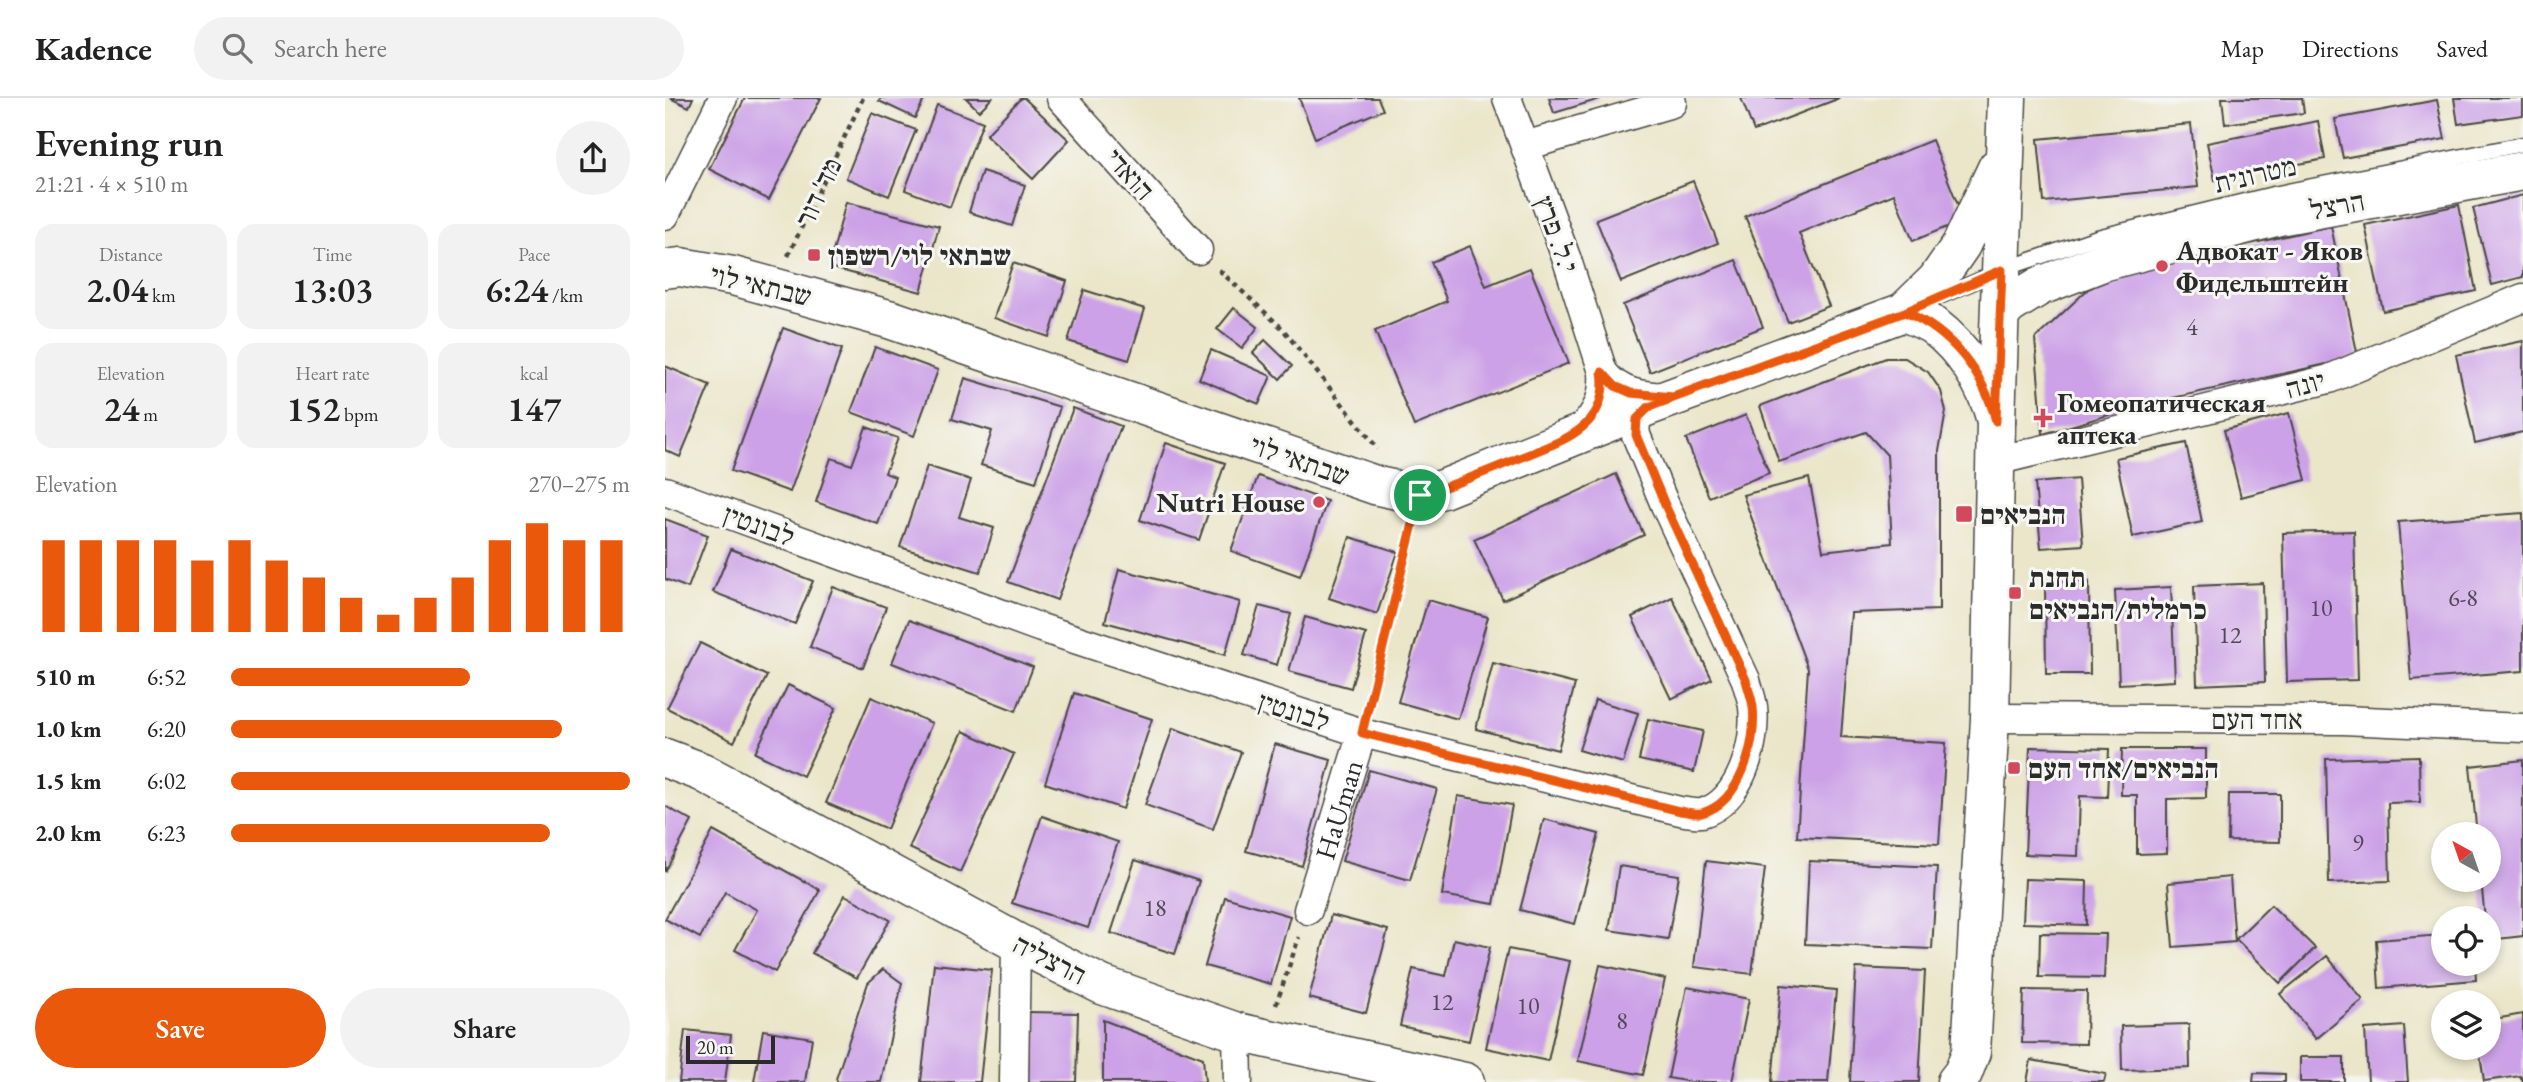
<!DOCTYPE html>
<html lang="en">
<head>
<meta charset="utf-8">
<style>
	body { margin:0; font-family:"EB Garamond","Frank Ruhl Libre",serif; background:#f2f2f2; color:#222; height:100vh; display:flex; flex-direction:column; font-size:26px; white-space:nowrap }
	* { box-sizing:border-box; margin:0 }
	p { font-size:23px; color:#767676 }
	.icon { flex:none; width:38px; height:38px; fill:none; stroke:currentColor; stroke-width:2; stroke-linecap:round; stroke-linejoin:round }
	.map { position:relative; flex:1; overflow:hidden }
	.sheet { display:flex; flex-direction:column; background:#fff; width:665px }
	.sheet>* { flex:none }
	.needle { width:46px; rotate:320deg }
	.fabs { position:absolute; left:1766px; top:724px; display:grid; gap:14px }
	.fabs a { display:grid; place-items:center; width:70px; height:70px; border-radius:50%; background:#fff; box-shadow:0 4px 10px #0003; font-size:35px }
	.scale { position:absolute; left:21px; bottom:18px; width:89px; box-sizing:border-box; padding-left:7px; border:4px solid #2b2b2b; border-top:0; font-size:19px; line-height:24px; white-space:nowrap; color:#2b2b2b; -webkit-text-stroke:5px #f6f6f2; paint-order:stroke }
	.pin { position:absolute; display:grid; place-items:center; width:60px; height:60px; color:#fff; margin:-30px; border:4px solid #fff; border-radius:50%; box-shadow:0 2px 7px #0007 }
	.round { display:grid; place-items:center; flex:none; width:74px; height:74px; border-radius:37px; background:#f2f2f2 }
	.headline { display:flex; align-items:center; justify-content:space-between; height:119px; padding:0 35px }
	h1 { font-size:38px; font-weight:600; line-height:52px }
	.figures { display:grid; grid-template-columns:repeat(3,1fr); gap:10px; height:119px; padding:7px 35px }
	.figures div { display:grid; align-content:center; border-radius:18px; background:#f2f2f2; text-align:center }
	.figures b { font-size:35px; font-weight:600 }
	.figures small { font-size:19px; font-weight:400 }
	.figures p { font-size:19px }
	.chart { height:196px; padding:14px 35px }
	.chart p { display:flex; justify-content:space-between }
	.chart svg { width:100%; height:126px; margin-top:7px; stroke:#ea580c; stroke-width:6 }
	.button { display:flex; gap:14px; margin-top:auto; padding:14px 35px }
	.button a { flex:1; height:80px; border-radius:42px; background:#ea580c; color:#fff; font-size:28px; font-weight:600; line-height:80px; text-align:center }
	.button a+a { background:#f2f2f2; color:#222 }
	ul { padding:0 35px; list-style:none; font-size:23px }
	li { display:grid; grid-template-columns:112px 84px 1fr; align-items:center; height:52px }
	li i { height:18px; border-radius:9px; background:#ea580c }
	header { display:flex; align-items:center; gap:42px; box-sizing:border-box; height:98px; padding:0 35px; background:#fff; border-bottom:2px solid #e0e0e0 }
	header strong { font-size:33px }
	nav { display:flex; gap:38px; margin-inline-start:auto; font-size:24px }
	.search { width:490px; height:63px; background:#f2f2f2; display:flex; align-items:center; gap:18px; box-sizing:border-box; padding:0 24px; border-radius:38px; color:#767676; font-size:26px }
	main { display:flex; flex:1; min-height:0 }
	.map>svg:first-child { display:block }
</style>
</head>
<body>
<header>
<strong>Kadence</strong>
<div class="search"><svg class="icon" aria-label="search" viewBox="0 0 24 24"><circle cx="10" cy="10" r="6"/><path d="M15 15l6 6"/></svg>Search here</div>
<nav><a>Map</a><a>Directions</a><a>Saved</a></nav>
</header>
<main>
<section class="sheet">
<div class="headline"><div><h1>Evening run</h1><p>21:21 · 4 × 510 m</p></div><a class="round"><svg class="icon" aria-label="share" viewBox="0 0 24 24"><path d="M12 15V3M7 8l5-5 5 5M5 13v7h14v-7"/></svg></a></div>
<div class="figures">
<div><p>Distance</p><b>2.04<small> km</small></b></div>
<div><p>Time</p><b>13:03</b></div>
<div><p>Pace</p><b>6:24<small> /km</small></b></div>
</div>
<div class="figures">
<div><p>Elevation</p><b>24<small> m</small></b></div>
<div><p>Heart rate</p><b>152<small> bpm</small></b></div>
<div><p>kcal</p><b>147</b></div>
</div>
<div class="chart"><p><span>Elevation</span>270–275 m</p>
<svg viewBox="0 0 160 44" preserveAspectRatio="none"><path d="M5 44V12M15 44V12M25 44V12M35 44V12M45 44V19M55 44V12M65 44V19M75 44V25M85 44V32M95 44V38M105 44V32M115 44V25M125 44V12M135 44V6M145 44V12M155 44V12"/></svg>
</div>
<ul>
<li><b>510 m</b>6:52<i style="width:60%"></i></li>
<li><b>1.0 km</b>6:20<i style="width:83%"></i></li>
<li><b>1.5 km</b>6:02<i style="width:100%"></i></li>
<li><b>2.0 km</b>6:23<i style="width:80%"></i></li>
</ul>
<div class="button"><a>Save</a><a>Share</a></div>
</section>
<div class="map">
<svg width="1858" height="984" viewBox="0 0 1858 984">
	<rect width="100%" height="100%" fill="#f6f6f2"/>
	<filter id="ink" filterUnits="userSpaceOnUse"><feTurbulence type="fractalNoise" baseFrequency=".0143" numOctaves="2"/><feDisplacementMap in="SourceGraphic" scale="14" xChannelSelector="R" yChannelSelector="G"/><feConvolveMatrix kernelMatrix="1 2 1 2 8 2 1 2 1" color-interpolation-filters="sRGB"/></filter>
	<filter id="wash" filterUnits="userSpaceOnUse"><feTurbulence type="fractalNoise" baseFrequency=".00686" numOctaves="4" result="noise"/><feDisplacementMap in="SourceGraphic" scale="28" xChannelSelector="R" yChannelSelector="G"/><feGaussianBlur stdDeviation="1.57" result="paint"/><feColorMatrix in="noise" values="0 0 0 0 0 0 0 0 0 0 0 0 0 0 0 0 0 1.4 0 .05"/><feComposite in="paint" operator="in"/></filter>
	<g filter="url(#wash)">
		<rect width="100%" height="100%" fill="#ebe6c9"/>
		<g id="blocks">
			<g fill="#cca1e7">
				<path d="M 5,0 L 28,0 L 24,9 Z"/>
				<path d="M 80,0 L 156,0 L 104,102 L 44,71 Z"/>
				<path d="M 216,0 L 260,0 L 250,20 L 214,3 Z"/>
				<path d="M 301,0 L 327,0 L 314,13 Z"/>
				<path d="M 356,0 L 359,0 L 404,42 L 368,81 L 321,37 Z"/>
				<path d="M 634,0 L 713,0 L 718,12 L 650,40 Z"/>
				<path d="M 884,0 L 935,0 L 935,1 L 889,15 Z"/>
				<path d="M 1076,0 L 1175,0 L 1089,33 Z"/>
				<path d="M 1557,0 L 1637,0 L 1639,15 L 1560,26 Z"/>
				<path d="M 1789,0 L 1858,0 L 1858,17 L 1793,26 Z"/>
				<path d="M 1772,2 L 1780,41 L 1678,60 L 1670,21 Z"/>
				<path d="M 272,7 L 318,24 L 285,109 L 240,92 Z"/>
				<path d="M 207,15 L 251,32 L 224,98 L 181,80 Z"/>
				<path d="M 1653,23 L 1660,61 L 1550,82 L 1542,45 Z"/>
				<path d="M 1526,26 L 1533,89 L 1379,104 L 1373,41 Z"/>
				<path d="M 1267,42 L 1299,122 L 1248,143 L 1229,96 L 1134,135 L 1164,208 L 1123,224 L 1080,118 Z"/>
				<path d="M 317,73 L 360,87 L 347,128 L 304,114 Z"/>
				<path d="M 1028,83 L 1053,145 L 956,184 L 931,121 Z"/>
				<path d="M 1858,97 L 1858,179 L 1827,187 L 1808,110 Z"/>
				<path d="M 181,104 L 274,128 L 256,194 L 164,169 Z"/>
				<path d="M 1794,107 L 1811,193 L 1718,213 L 1700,127 Z"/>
				<path d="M 1666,128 L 1693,259 L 1485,305 L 1378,336 L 1370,241 L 1423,191 L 1460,174 Z"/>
				<path d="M 805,148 L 821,188 L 865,170 L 904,265 L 749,328 L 710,233 L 782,203 L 766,164 Z"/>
				<path d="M 1071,162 L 1098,229 L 985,274 L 958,207 Z"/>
				<path d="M 348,165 L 402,183 L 384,239 L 329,220 Z"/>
				<path d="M 419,192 L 480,211 L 464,262 L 403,243 Z"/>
				<path d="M 569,210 L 593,229 L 577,250 L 552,231 Z"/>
				<path d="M 118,230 L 177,251 L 125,394 L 66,373 Z"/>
				<path d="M 600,242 L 627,268 L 615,281 L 588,255 Z"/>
				<path d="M 1858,243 L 1858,334 L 1810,345 L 1791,257 Z"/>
				<path d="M 210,249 L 273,272 L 249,338 L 186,314 Z"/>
				<path d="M 546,252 L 606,278 L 594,306 L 534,281 Z"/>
				<path d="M 1221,260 L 1240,260 L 1263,274 L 1276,293 L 1281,313 L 1274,353 L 1274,512 L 1186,515 L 1176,639 L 1281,645 L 1274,746 L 1132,739 L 1143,571 L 1078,397 L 1144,380 L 1158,453 L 1227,445 L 1222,357 L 1201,334 L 1114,364 L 1095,308 Z"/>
				<path d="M 0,268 L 45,287 L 15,359 L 0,352 Z"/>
				<path d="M 300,280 L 395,309 L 371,384 L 316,367 L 327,333 L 287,321 Z"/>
				<path d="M 408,310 L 456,328 L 392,502 L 343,484 Z"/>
				<path d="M 1624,315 L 1641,382 L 1576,399 L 1559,332 Z"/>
				<path d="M 1081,317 L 1104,375 L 1044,399 L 1021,341 Z"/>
				<path d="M 201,329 L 233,340 L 220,375 L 230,379 L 213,426 L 151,404 L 166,360 L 187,367 Z"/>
				<path d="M 501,345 L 560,365 L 534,442 L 475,422 Z"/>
				<path d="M 1521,345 L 1537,424 L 1468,439 L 1451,360 Z"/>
				<path d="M 262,368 L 306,382 L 294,419 L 329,430 L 315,474 L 235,449 Z"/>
				<path d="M 951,376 L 979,437 L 838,502 L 809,441 Z"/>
				<path d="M 593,378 L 662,403 L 635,478 L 566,453 Z"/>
				<path d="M 1413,381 L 1418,447 L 1376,450 L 1370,385 Z"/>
				<path d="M 1858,415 L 1858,573 L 1746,582 L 1733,424 Z"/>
				<path d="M 0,421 L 43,437 L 23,490 L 0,481 Z"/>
				<path d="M 1689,433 L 1693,582 L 1622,584 L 1618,435 Z"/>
				<path d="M 685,439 L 733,454 L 712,516 L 664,500 Z"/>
				<path d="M 66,451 L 148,483 L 130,526 L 48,494 Z"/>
				<path d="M 454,471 L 575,504 L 560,557 L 440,524 Z"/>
				<path d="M 1424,483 L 1425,576 L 1381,576 L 1380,484 Z"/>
				<path d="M 1598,485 L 1600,584 L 1532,587 L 1529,488 Z"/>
				<path d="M 168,489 L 221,509 L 198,570 L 145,549 Z"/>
				<path d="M 1506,489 L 1510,583 L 1454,586 L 1450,492 Z"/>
				<path d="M 1007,499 L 1047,581 L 1006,601 L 967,519 Z"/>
				<path d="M 763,502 L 823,519 L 793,621 L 733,604 Z"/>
				<path d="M 594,508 L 626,516 L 612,567 L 579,557 Z"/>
				<path d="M 640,519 L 701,536 L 686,590 L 624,573 Z"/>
				<path d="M 244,522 L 368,569 L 351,613 L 227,565 Z"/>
				<path d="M 35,545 L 102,578 L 69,644 L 2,610 Z"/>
				<path d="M 828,565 L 910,586 L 893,652 L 811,631 Z"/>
				<path d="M 123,587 L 171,610 L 138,678 L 90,655 Z"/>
				<path d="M 409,595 L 487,621 L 458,711 L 380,685 Z"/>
				<path d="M 206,599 L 267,625 L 222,731 L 161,705 Z"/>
				<path d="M 930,602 L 973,615 L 958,665 L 914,652 Z"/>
				<path d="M 983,621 L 1038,633 L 1029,674 L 974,662 Z"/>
				<path d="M 508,630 L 576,654 L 548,731 L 480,707 Z"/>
				<path d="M 298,633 L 349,656 L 295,774 L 244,750 Z"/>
				<path d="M 610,646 L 666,662 L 637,768 L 581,753 Z"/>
				<path d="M 1365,649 L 1444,651 L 1442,699 L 1415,698 L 1413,758 L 1360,756 Z"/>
				<path d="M 1457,651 L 1541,651 L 1541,700 L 1502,701 L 1502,755 L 1472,756 L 1472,697 L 1456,697 Z"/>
				<path d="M 1754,658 L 1755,704 L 1723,705 L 1725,783 L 1664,785 L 1661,661 Z"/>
				<path d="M 1858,662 L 1858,838 L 1824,842 L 1824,821 L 1820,821 L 1816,782 L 1824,782 L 1824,737 L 1812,737 L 1805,668 Z"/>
				<path d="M 704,672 L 772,691 L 745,782 L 677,763 Z"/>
				<path d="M 1564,696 L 1615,696 L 1615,744 L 1563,743 Z"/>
				<path d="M 793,698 L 847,707 L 829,806 L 777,797 Z"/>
				<path d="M 0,708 L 27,723 L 0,774 Z"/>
				<path d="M 377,718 L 453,744 L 423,830 L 347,805 Z"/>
				<path d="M 879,721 L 934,736 L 910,826 L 855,812 Z"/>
				<path d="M 48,733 L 155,792 L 110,874 L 70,852 L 92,812 L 60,794 L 35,840 L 0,821 Z"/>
				<path d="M 470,762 L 534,783 L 510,856 L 446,835 Z"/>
				<path d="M 1041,763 L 1100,770 L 1087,876 L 1029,869 Z"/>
				<path d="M 1144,763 L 1272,769 L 1267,851 L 1140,846 Z"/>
				<path d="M 954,768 L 1014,777 L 1003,841 L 944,832 Z"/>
				<path d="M 1565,779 L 1570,844 L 1508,849 L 1503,785 Z"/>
				<path d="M 1360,781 L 1422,783 L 1421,827 L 1358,825 Z"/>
				<path d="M 180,797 L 225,822 L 192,880 L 147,855 Z"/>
				<path d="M 560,799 L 625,818 L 606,886 L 540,868 Z"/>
				<path d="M 1606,807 L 1650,850 L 1615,885 L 1571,841 Z"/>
				<path d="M 666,817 L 723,832 L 701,915 L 644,900 Z"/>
				<path d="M 1375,835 L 1441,836 L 1439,880 L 1374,879 Z"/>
				<path d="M 1778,837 L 1778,866 L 1810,866 L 1811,882 L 1714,890 L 1711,842 Z"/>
				<path d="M 789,841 L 825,849 L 804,943 L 735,928 L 748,871 L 781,878 Z"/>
				<path d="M 843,851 L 905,863 L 883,963 L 821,950 Z"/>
				<path d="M 1662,858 L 1698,902 L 1651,941 L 1615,896 Z"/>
				<path d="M 269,866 L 327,872 L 315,984 L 256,984 Z"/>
				<path d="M 935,867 L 1000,881 L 978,977 L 913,963 Z"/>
				<path d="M 1191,870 L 1260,873 L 1254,984 L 1185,984 Z"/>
				<path d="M 218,871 L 237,885 L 216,984 L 173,984 L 171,981 L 203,885 Z"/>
				<path d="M 1116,887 L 1171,892 L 1163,984 L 1107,984 Z"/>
				<path d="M 1022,889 L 1084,901 L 1067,984 L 1026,984 L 1003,980 Z"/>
				<path d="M 1359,892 L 1422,893 L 1421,946 L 1357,945 Z"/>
				<path d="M 364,914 L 413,915 L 411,984 L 363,984 Z"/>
				<path d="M 1858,916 L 1858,984 L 1855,978 L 1819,983 L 1814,950 L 1824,950 L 1824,922 Z"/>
				<path d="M 438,922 L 538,960 L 540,984 L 438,984 Z"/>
				<path d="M 1524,926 L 1525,970 L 1457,972 L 1456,928 Z"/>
				<path d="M 1739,928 L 1743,984 L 1703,984 L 1700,931 Z"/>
				<path d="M 20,932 L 66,937 L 60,984 L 14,984 Z"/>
				<path d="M 98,932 L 147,940 L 140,984 L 89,984 Z"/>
				<rect x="1635" y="959" width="44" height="25"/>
				<path d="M 1366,962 L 1441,976 L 1439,984 L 1362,984 Z"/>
				<path d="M 1589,975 L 1620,976 L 1620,984 L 1588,984 Z"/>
			</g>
		</g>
	</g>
	<g filter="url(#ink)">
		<use href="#blocks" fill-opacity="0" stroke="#484743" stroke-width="2"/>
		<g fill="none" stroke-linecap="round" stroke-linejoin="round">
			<g stroke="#484743" stroke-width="17">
				<path id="lane" d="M 1272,200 L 1337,172 L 1432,139 L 1608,96 L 1858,46"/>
			</g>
			<g stroke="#484743" stroke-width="31">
				<g id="street">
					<path d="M 396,0 L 533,152"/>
					<path d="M 842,0 L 902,162 L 938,274 C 940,300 931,320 910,335"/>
					<path d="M 860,48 L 1007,5 L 1006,0"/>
					<path d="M 0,117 L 58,0"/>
					<path d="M 938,274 C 955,296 977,298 1003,299"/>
					<path d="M 1331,363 L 1664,281 L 1858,200"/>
					<path d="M 0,393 L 376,530 L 697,635 L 1015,713 C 1021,714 1031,716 1037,715 C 1076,704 1092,644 1088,609 C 1087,600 1083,591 1081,582 L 1000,407 L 971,337 C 969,324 973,316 984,308"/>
					<path d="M 1325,620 L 1678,622 L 1858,630"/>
					<path id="s1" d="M 643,812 L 697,635"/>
					<path d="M 572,934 L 573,984"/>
					<path d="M 349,984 L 351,844"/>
				</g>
			</g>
			<g stroke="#484743" stroke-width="41">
				<g id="secondary">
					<path d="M 0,171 L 15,169 L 68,178 L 227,222 L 713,388 L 755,397 L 778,391 L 984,308 L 1239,214 C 1249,218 1260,222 1269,228 C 1299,251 1322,287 1331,323"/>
					<path d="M 1239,214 L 1271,183 L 1296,147 L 1332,70"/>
					<path d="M 1336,216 L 1344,207 L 1375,188 L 1440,163 L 1614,118 L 1858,73"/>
					<path d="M 0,660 L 37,674 L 351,844 L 437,887 L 572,934 L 800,984"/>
					<path d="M 1291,984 L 1298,975 L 1306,954 L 1325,620 L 1331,323 L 1342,0"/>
				</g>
			</g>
			<g stroke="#484743" stroke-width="4.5" stroke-dasharray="5 5" stroke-linecap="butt">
				<path d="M 123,158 L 198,0"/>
				<path d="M 554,172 L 617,230 L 713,351"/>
				<path d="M 704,607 L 748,429"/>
				<path d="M 611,907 L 634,839"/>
			</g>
			<use href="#lane" stroke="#fff" stroke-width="14"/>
			<use href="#street" stroke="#fff" stroke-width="28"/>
			<use href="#secondary" stroke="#fff" stroke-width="38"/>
		</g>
	</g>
	<g fill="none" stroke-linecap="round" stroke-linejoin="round" filter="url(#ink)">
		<g stroke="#fff" stroke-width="14">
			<path id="route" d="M 755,397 L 697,635 L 1015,713 C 1021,714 1031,716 1037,715 C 1076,704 1092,644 1088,609 C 1087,600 1083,591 1081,582 L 1000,407 L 971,337 L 972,321 L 984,309 L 1240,214 C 1287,234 1318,274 1331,323 L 1337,172 L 1240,214 L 1008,299 L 966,295 L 950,288 L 937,274 C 940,291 936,311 923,324 C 906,342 880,349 857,359 C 823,373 790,387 755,397"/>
		</g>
		<use href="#route" stroke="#ea580c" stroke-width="9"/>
	</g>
	<g fill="#d1495b" stroke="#f6f6f2" stroke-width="2.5">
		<rect x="142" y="150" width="14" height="14" rx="3.5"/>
		<circle cx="1497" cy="168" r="7"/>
		<path d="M1374.5 309.5h7v7h7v7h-7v7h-7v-7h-7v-7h7z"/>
		<circle cx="654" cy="404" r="7"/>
		<rect x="1290" y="407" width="18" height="18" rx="3.5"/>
		<rect x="1343" y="488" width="14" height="14" rx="3.5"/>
		<rect x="1342" y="663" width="14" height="14" rx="3.5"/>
	</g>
	<g text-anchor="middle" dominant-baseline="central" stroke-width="6" stroke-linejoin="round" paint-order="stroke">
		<g font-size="24" fill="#53485a">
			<text x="1527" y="228">4</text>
			<text x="1798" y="499">6-8</text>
			<text x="1656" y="509">10</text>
			<text x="1565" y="536">12</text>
			<text x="1693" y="744">9</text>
			<text x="490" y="809">18</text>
			<text x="777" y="903">12</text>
			<text x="863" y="907">10</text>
			<text x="957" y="922">8</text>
		</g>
		<g font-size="28" fill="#2b2b2b" stroke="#f6f6f2">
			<text transform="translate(465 76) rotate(48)">הואדי</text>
			<text transform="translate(1590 76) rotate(-13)">מטרונית</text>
			<text transform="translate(153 94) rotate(-65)">מד' דור</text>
			<text transform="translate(1672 107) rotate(-11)">הרצל</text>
			<text transform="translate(892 136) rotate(70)">י.ל. פרץ</text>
			<text transform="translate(96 187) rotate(13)">שבתאי לוי</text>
			<text transform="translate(1640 286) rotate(-15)">יונה</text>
			<text transform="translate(635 362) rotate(19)">שבתאי לוי</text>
			<text transform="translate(94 427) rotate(20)">לבונטין</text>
			<text transform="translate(629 613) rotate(18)">לבונטין</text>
			<text x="1592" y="621">אחד העם</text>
			<text stroke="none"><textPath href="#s1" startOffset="105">HaUman</textPath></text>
			<text transform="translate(385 861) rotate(27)">הרצליה</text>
		</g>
		<g font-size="28" font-weight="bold" fill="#2b2b2b" stroke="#f6f6f2" text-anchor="start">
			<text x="1511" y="152">Адвокат - Яков<tspan x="1511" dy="32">Фидельштейн</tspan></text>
			<text x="163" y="157">שבתאי לוי/רשפון</text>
			<text x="1392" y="304">Гомеопатическая<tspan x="1392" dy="32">аптека</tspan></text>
			<text x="640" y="404" text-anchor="end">Nutri House</text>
			<text x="1315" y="416">הנביאים</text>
			<text x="1364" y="479">תחנת<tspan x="1364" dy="32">כרמלית/הנביאים</tspan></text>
			<text x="1363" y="670">הנביאים/אחד העם</text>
		</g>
	</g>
</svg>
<div class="fabs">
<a><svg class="needle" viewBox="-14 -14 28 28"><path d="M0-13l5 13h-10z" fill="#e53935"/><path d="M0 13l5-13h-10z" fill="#767676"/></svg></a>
<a><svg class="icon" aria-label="locate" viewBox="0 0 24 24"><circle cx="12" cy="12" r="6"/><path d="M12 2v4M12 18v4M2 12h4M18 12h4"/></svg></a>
<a><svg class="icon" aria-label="layers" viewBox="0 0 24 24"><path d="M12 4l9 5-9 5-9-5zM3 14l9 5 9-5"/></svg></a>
</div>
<div class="scale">20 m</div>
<div class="pin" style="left:755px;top:397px;background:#1e9e55"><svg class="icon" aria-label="arrive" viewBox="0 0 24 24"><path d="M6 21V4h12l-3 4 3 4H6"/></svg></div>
</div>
</main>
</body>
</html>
